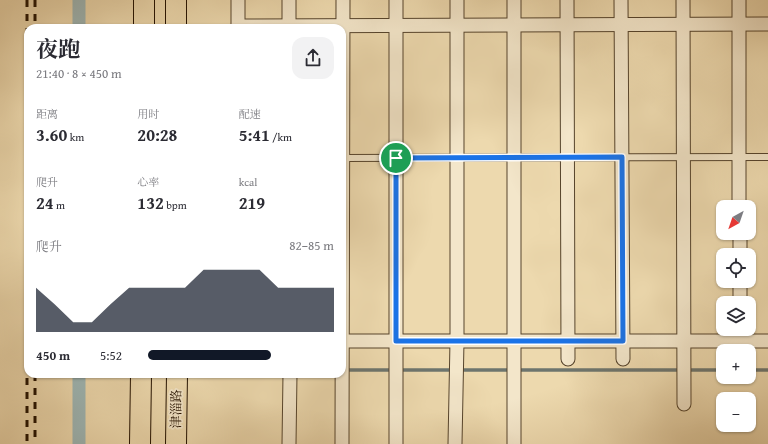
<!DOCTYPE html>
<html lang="zh">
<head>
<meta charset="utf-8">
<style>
	body { margin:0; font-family:"Gentium Book Plus","Noto Serif SC",serif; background:#f2f2f3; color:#2b2b33; height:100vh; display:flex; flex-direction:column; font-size:15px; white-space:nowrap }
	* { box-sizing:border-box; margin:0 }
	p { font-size:13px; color:#7c7c81 }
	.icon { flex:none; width:22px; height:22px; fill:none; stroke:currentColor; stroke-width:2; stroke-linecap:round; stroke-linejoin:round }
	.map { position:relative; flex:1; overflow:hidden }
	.panel { position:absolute; left:24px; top:24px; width:322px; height:354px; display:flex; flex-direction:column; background:#fff; border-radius:12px; box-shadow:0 1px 3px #0004 }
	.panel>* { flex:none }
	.needle { width:26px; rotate:220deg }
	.buttons { position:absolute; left:716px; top:200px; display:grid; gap:8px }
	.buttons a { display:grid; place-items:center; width:40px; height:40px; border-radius:8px; background:#fff; box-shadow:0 1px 3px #0004; font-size:20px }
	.pin { position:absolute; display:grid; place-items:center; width:34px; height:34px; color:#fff; margin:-17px; border:2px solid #fff; border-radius:50%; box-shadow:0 1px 4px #0007 }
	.round { display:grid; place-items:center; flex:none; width:42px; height:42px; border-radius:12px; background:#f2f2f3 }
	.headline { display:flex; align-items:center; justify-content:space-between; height:68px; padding:0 12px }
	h1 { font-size:22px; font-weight:700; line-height:30px }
	.stats { display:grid; grid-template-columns:repeat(3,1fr); gap:6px; height:68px; padding:4px 12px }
	.stats div { display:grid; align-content:center }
	.stats b { font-size:17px; font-weight:700 }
	.stats small { font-size:11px; font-weight:400 }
	.stats p { font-size:11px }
	.chart { height:112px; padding:8px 12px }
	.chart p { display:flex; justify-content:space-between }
	.chart svg { width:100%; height:72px; margin-top:4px; fill:#111827; opacity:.7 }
	ul { padding:0 12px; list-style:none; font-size:13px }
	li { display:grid; grid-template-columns:64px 48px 1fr; align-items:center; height:30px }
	li i { height:10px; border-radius:5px; background:#111827 }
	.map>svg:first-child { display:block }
</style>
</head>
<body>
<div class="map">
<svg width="768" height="444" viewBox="0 0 768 444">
	<rect width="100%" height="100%" fill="#edd9ae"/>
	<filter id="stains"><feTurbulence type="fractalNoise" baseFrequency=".005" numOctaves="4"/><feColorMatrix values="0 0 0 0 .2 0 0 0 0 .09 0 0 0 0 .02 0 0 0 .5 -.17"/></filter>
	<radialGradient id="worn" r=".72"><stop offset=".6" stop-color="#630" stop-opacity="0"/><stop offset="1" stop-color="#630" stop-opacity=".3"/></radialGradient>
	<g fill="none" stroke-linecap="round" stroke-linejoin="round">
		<g stroke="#6d756e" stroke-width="3.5">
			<path d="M 344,370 L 723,370"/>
			<path d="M 749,370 L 768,370"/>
		</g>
		<g stroke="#9eb7b6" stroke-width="13">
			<path d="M 79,28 L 79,0"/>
			<path d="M 79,444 L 79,374"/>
		</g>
		<g stroke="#56442c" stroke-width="8">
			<path id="lane" d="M 342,158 L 768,157"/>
		</g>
		<g stroke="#56442c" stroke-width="15">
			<g id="street">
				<path d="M 238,0 L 238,28"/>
				<path d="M 289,0 L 289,28"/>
				<path d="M 567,0 L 568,359"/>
				<path d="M 621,0 L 623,359"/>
				<path d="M 683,0 L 684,404"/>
				<path d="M 739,0 L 739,207"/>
				<path d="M 238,26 L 768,24"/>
				<path d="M 740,233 L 740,255"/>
				<path d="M 740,281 L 740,303"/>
				<path d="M 740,329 L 740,351"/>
				<path d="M 342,341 L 768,341"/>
				<path d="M 289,444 L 290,374"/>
				<path d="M 342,444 L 343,0"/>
				<path d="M 396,444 L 396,0"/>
				<path d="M 455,444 L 457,341 L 457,0"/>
				<path d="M 514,444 L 514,0"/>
			</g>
		</g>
		<g stroke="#241201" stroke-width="22">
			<g id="primary">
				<path d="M 144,28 L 144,0"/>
				<path d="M 176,28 L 176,0"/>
				<path d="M 140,444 L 141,374"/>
				<path d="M 176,444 L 177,374"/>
			</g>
		</g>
		<use href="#lane" stroke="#f3e6ca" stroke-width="6"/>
		<use href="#street" stroke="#f3e6ca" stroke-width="13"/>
		<use href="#primary" stroke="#edd9ae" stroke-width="20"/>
		<g stroke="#241201" stroke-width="3" stroke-dasharray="7 7" stroke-linecap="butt">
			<path d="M 27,0 L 27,444"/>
			<path d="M 35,0 L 35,28"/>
			<path d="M 35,374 L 35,444"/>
		</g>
	</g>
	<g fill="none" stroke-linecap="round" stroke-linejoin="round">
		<g stroke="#fff" stroke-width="8">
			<path id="route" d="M 622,157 L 623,341 L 396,341 L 396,158 Z"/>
		</g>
		<use href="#route" stroke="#1a73e8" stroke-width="5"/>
	</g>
	<g text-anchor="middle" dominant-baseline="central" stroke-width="3.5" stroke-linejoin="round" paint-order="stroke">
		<g font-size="13" fill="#241201" stroke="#f3e6ca">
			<text transform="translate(176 409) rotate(-89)">津淄路</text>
		</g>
	</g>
	<rect width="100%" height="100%" filter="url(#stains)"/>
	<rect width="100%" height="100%" fill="url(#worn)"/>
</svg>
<div class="buttons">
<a><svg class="needle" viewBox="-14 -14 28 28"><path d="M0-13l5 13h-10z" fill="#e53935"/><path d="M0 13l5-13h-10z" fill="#7c7c81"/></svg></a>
<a><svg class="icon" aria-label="locate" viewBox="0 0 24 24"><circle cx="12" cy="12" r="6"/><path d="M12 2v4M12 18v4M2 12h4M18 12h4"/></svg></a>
<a><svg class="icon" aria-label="layers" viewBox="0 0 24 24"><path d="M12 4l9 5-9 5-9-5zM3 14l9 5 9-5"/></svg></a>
<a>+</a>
<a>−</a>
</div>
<div class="pin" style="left:396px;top:158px;background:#1e9e55"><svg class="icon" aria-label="arrive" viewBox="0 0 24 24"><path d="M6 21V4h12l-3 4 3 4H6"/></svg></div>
<section class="panel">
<div class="headline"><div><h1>夜跑</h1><p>21:40 · 8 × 450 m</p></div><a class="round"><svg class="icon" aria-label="share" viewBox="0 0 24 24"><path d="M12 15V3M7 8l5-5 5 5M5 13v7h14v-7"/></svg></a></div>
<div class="stats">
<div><p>距离</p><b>3.60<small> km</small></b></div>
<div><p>用时</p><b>20:28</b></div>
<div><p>配速</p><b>5:41<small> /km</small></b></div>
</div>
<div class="stats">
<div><p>爬升</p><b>24<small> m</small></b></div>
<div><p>心率</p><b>132<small> bpm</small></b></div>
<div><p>kcal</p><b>219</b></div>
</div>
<div class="chart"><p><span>爬升</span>82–85 m</p>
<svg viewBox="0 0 160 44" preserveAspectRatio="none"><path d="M0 44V17L10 27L20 38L30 38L40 27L50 17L60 17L70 17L80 17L90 6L100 6L110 6L120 6L130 17L140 17L150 17L160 17V44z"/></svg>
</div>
<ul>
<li><b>450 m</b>5:52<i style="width:66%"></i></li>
</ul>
</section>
</div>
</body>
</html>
